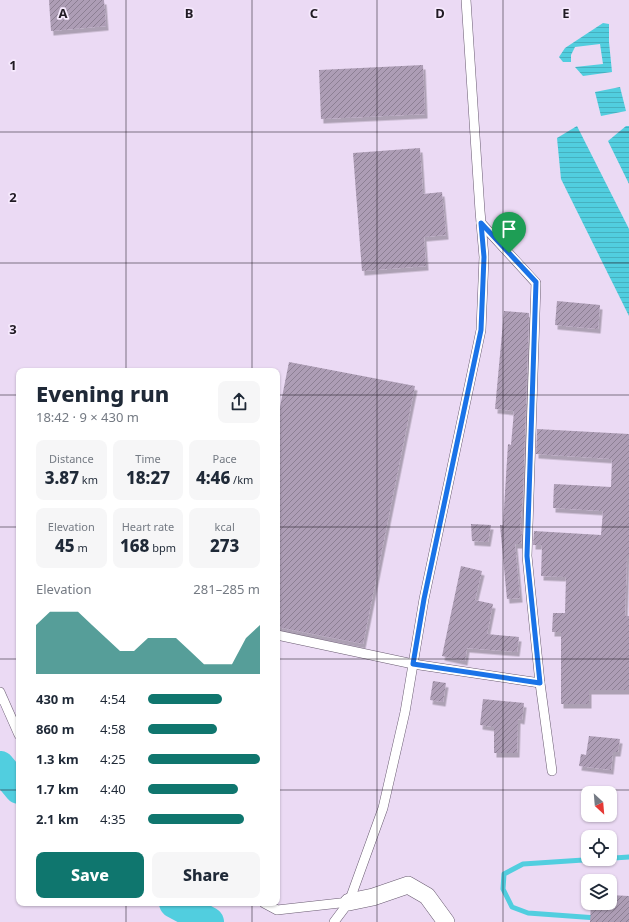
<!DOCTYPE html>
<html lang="en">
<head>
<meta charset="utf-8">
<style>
	body { margin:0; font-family:"Noto Sans",sans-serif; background:#f6f6f7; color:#1f2937; height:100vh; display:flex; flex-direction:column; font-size:15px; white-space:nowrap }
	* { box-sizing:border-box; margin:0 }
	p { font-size:13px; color:#747a83 }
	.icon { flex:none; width:22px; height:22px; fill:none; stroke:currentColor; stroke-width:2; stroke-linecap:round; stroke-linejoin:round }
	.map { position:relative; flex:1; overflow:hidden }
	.sheet { position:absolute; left:16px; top:368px; width:264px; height:538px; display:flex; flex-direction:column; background:#fff; border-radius:8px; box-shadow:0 1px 3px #0004 }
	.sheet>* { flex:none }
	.needle { width:26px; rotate:154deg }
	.controls { position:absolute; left:581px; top:786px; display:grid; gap:8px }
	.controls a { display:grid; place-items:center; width:36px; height:36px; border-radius:8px; background:#fff; box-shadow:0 1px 3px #0004; font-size:20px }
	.pin { position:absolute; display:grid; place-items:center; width:34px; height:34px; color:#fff; margin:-41px -17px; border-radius:50% 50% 50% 0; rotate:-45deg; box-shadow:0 0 4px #0007 }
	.pin .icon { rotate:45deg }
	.round { display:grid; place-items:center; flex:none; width:42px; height:42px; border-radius:8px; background:#f6f6f7 }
	.overview { display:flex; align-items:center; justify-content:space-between; height:68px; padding:0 20px }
	h1 { font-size:22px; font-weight:800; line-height:30px }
	.metrics { display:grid; grid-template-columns:repeat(3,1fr); gap:6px; height:68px; padding:4px 20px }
	.metrics div { display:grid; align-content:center; border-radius:8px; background:#f6f6f7; text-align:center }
	.metrics b { font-size:17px; font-weight:800 }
	.metrics small { font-size:11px; font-weight:400 }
	.metrics p { font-size:11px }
	.chart { height:112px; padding:8px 20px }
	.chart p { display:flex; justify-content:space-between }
	.chart svg { width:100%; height:72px; margin-top:4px; fill:#0f766e; opacity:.7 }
	.primary-button { display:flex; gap:8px; margin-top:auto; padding:8px 20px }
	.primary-button a { flex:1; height:46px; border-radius:8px; background:#0f766e; color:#fff; font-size:16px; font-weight:800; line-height:46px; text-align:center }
	.primary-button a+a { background:#f6f6f7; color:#1f2937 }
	ul { padding:0 20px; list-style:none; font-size:13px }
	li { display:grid; grid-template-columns:64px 48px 1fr; align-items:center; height:30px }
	li i { height:10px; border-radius:5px; background:#0f766e }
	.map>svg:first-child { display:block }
</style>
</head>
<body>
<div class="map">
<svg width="629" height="922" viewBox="0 0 629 922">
	<defs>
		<pattern id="water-rules" width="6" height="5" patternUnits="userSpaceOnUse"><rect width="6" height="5" fill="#51cedf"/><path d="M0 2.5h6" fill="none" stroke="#46b0bf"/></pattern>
		<pattern id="building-hatch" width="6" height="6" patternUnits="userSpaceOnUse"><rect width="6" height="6" fill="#ad9db5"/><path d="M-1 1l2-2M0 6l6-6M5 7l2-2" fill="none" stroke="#8c7f93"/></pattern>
		<filter id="shadow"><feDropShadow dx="2.5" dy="4.5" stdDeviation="0" flood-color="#0004"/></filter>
	</defs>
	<rect width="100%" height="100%" fill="#ebdaf4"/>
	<g fill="url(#water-rules)">
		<path d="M 603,23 L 609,24 L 609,42 L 612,72 L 583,76 L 575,67 L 603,64 L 600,44 L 575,47 L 571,55 L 571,62 L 563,62 L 559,57 L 565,48 Z"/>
		<path d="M 620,87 L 626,111 L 601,116 L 595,92 Z"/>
		<path d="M 577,126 L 629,229 L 629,316 L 561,179 L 557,138 Z"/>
		<path d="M 626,126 L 629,126 L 629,184 L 608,141 Z"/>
	</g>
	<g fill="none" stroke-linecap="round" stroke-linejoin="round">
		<path stroke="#51cedf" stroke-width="5" d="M 597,918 L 528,913 L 512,907 L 503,889 L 504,874 L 523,864 L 629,857"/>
		<g stroke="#51cedf" stroke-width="30">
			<path d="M 0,766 L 19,789"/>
			<path d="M 174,903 L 209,922"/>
		</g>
	</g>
	<g fill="url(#building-hatch)" filter="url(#shadow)">
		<path d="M 49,0 L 104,0 L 106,26 L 51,31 Z"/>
		<path d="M 423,65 L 425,114 L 321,119 L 319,70 Z"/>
		<path d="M 420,148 L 423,194 L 442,192 L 446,235 L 424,237 L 426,266 L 362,271 L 353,153 Z"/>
		<path d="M 557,301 L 600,305 L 598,329 L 555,325 Z"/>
		<path d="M 504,311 L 529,313 L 523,495 L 520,530 L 522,531 L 521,544 L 515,544 L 520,598 L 507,599 L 500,525 L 503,525 L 508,444 L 511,445 L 514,411 L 495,409 Z"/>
		<path d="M 289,362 L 415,386 L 363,644 L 277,627 L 277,422 Z"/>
		<path d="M 537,429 L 629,434 L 629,555 L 627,555 L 625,616 L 629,616 L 629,690 L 589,690 L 589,704 L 561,704 L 561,632 L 552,632 L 553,613 L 565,613 L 566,577 L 541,576 L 542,545 L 533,545 L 534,531 L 601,535 L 603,511 L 553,508 L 554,484 L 611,487 L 612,459 L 536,454 Z"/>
		<path d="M 471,524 L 491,525 L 488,542 L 472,541 Z"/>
		<path d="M 461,566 L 482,571 L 475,600 L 493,604 L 487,634 L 519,637 L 517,652 L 467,648 L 465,661 L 442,656 Z"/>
		<path d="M 433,681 L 446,683 L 443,702 L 430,700 Z"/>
		<path d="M 483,699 L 524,703 L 522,720 L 518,719 L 517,753 L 494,753 L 494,727 L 480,725 Z"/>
		<path d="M 589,736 L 620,739 L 618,752 L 613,752 L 611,770 L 579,766 L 581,754 L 586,755 Z"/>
		<path d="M 610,895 L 629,896 L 629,922 L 590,922 L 591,903 L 610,903 Z"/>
	</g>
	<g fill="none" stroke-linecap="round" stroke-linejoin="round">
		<g stroke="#695b71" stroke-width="10">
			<g id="lane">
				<path d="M 481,223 L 536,283 L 527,556 L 540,683 L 552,771"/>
				<path d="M 277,635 L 413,664 L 540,683"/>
				<path d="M 0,692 L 19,735"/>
				<path d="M 264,903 L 277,910 L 349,902"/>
				<path d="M 334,922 L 349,902 L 383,808 L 405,712 L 424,599 L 481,330 L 484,257 L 480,211 L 466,0"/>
			</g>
		</g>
		<g stroke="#695b71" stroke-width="18">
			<path id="street" d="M 349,902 L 373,897 L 408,885 L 427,896 L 446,922"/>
		</g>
		<use href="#lane" stroke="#fff" stroke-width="9"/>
		<use href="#street" stroke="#fff" stroke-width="17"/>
	</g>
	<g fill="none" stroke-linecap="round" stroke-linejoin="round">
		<g stroke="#fff" stroke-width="8">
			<path id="route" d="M 481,223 L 536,282 L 527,556 L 540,683 L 413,664 L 424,599 L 481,330 L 484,257 Z"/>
		</g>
		<use href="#route" stroke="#1a73e8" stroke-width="5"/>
	</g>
	<path fill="none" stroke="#211b24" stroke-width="1" stroke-opacity="0.55" d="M 126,0 L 126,371M 252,0 L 252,371M 377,0 L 377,922M 503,0 L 503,922M 0,132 L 629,132M 0,263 L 629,263M 0,395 L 19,395M 277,395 L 629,395M 0,527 L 19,527M 277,527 L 629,527M 0,659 L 19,659M 277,659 L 629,659M 0,790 L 19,790M 277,790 L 629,790M 126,903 L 126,922M 252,903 L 252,922"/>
	<g font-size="13" text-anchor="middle" font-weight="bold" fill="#211b24" stroke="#f6e9fd" stroke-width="3.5" stroke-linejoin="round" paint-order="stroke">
		<text x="63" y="18">A</text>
		<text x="189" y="18">B</text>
		<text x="314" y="18">C</text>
		<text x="440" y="18">D</text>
		<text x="566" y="18">E</text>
		<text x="13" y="70">1</text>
		<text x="13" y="202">2</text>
		<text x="13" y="334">3</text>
	</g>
</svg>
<div class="controls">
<a><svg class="needle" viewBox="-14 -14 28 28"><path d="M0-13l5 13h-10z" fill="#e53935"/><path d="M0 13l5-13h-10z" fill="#747a83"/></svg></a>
<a><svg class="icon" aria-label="locate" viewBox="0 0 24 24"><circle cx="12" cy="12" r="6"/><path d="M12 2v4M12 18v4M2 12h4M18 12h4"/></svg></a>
<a><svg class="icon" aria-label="layers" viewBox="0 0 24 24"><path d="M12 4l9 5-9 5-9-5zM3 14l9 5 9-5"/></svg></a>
</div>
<div class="pin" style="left:509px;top:253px;background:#1e9e55"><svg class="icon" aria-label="arrive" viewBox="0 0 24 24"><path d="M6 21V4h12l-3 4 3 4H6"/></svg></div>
<section class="sheet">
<div class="overview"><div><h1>Evening run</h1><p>18:42 · 9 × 430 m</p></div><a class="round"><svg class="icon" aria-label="share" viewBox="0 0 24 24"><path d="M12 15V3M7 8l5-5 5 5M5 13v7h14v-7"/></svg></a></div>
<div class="metrics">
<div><p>Distance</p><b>3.87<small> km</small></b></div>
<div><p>Time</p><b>18:27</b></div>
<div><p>Pace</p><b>4:46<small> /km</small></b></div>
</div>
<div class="metrics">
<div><p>Elevation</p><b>45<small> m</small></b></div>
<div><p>Heart rate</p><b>168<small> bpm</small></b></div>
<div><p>kcal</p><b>273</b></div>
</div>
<div class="chart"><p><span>Elevation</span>281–285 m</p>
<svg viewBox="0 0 160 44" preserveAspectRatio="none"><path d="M0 44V14L10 6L20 6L30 6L40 14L50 22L60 30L70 30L80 22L90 22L100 22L110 30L120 38L130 38L140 38L150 22L160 14V44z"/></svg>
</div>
<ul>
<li><b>430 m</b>4:54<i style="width:66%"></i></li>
<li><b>860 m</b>4:58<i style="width:62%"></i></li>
<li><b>1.3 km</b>4:25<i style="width:100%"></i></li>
<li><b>1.7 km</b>4:40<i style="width:80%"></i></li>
<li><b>2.1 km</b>4:35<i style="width:86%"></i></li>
</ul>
<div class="primary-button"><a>Save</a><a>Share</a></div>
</section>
</div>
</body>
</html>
